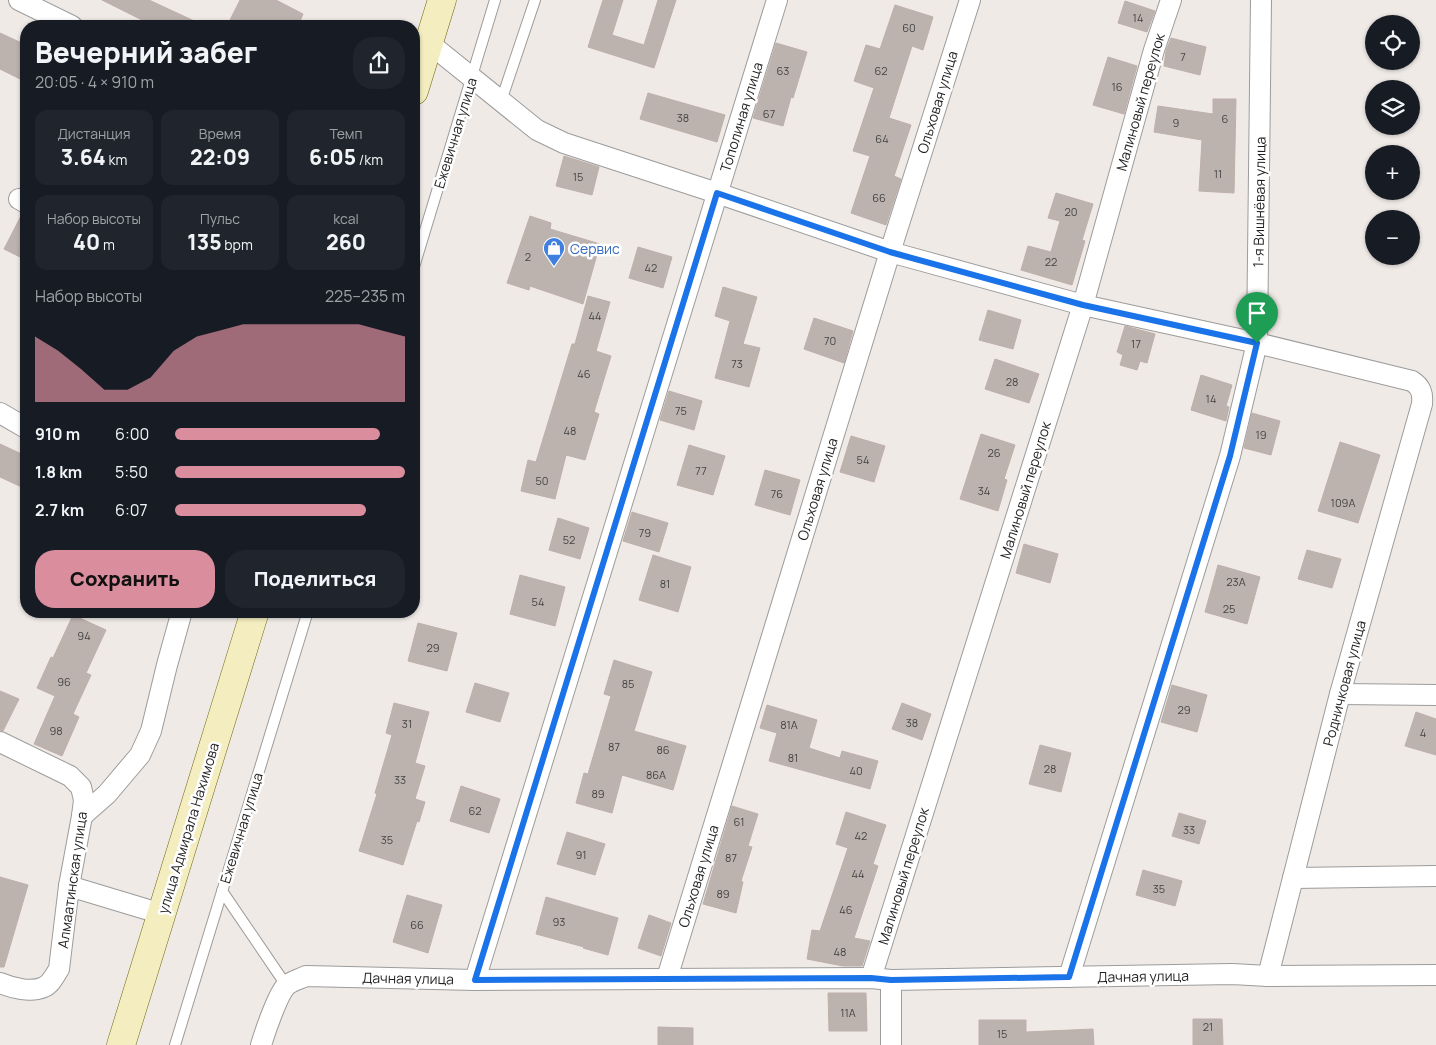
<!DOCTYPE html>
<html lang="ru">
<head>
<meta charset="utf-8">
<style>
	body { margin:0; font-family:Manrope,sans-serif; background:#20242c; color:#f1f3f6; height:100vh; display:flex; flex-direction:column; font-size:19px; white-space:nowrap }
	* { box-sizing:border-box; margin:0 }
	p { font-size:16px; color:#9ea1a6 }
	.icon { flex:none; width:28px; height:28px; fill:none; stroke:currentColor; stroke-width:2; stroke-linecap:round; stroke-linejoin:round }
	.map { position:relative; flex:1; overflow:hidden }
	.details { position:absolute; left:20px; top:20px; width:400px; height:598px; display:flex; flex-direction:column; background:#171b24; border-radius:20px; box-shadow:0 1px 4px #0004 }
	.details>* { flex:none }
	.controls { position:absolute; left:1365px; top:15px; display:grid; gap:10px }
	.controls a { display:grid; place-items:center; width:55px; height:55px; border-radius:50%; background:#171b24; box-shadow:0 1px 4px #0004; font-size:25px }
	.pin { position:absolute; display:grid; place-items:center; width:42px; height:42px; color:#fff; margin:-51px -21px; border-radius:50% 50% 50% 0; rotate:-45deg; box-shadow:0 0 5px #0007 }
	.pin .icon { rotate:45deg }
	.round { display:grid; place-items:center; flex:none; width:52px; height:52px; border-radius:20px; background:#20242c }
	.head { display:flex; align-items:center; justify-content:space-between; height:85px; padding:0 15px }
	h1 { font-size:28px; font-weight:800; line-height:38px }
	.stats { display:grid; grid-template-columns:repeat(3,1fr); gap:8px; height:85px; padding:5px 15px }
	.stats div { display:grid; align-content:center; border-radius:12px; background:#20242c; text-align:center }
	.stats b { font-size:21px; font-weight:800 }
	.stats small { font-size:14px; font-weight:400 }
	.stats p { font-size:14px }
	.chart { height:140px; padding:10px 15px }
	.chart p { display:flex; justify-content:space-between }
	.chart svg { width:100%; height:90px; margin-top:5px; fill:#da8d9d; opacity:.7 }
	.primary-button { display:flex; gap:10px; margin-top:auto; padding:10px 15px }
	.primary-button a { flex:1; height:58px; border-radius:20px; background:#da8d9d; color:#111; font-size:20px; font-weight:800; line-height:58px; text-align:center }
	.primary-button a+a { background:#20242c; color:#f1f3f6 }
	ul { padding:0 15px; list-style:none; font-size:16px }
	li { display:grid; grid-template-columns:80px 60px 1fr; align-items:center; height:38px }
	li i { height:12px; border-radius:6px; background:#da8d9d }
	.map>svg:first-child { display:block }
</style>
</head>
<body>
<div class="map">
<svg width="1436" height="1045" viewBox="0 0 1436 1045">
	<rect width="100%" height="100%" fill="#efeae6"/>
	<g fill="#bcb3af" stroke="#bfafaa">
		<path d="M 102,0 L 149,0 L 205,26 L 139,26 L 142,20 Z"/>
		<path d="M 240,0 L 276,0 L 303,14 L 298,26 L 227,26 Z"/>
		<path d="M 603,0 L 623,0 L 612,35 L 644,45 L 658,0 L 676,0 L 654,68 L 588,47 Z"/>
		<path d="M 1125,1 L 1155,11 L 1147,32 L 1118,23 Z"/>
		<path d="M 895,5 L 933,17 L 923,50 L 912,46 L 889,118 L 911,125 L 894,176 L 901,179 L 886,225 L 851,213 L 870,156 L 853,151 L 874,88 L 854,81 L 866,45 L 880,49 Z"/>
		<path d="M 0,33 L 26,45 L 26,82 L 0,69 Z"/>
		<path d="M 1171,38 L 1206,47 L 1200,75 L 1164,66 L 1166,51 Z"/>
		<path d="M 776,43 L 807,52 L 793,98 L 791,97 L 783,126 L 753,118 Z"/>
		<path d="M 1108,57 L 1137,66 L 1124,114 L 1093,105 Z"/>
		<path d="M 648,93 L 725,115 L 717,142 L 640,119 Z"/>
		<path d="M 1213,99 L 1236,99 L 1234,193 L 1199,191 L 1202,140 L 1154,132 L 1158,106 L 1213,114 Z"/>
		<path d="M 564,156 L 599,167 L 592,195 L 556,186 Z"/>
		<path d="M 1056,193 L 1093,204 L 1082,240 L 1085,241 L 1072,285 L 1021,270 L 1028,246 L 1051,252 L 1060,221 L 1048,218 Z"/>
		<path d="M 22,214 L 26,215 L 26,260 L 4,249 Z"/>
		<path d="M 530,216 L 551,223 L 550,229 L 600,244 L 583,304 L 530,286 L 529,290 L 507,283 Z"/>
		<path d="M 638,247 L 672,257 L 663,288 L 629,278 Z"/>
		<path d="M 723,287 L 757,297 L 743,344 L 760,348 L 749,387 L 715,378 L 730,321 L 715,316 Z"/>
		<path d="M 588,296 L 610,302 L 596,351 L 611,356 L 594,412 L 599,414 L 585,460 L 566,455 L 555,499 L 521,491 L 528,460 L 536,462 L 572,344 L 575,344 Z"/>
		<path d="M 988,310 L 1021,320 L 1013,349 L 979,340 Z"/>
		<path d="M 814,318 L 853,331 L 844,363 L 804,349 Z"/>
		<path d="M 1125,326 L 1155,334 L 1147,363 L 1140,361 L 1137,370 L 1120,365 L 1123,355 L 1117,352 Z"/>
		<path d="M 995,359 L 1039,374 L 1029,403 L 985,389 Z"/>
		<path d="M 1201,375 L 1232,385 L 1226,406 L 1229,407 L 1226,421 L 1191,410 Z"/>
		<path d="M 669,391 L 702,401 L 694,430 L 660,420 Z"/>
		<path d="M 1252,413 L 1280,421 L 1271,455 L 1244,448 Z"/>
		<path d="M 981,434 L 1015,445 L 1004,479 L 1007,480 L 998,511 L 960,499 Z"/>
		<path d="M 851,436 L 885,446 L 874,482 L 840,472 Z"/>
		<path d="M 1340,442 L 1380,455 L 1358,523 L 1318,511 Z"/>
		<path d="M 0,444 L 26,456 L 26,489 L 0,477 Z"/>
		<path d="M 689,445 L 725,456 L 713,495 L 677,485 Z"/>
		<path d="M 765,470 L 800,480 L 790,515 L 755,505 Z"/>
		<path d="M 632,512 L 668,523 L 659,552 L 623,541 Z"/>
		<path d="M 558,518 L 589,528 L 580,559 L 549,550 Z"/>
		<path d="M 1024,544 L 1058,554 L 1050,583 L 1016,573 Z"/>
		<path d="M 1307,550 L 1341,559 L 1332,588 L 1298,579 Z"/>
		<path d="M 653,555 L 691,567 L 678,612 L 639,600 Z"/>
		<path d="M 1218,565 L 1260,577 L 1247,624 L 1205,612 Z"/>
		<path d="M 520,575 L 565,587 L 555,626 L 510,614 Z"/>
		<path d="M 73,615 L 106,630 L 86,673 L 91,675 L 73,714 L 79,717 L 62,756 L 34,744 L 55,696 L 37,688 L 51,657 L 53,658 Z"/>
		<path d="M 418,623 L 457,633 L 447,671 L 408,661 Z"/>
		<path d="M 614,660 L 652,672 L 634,731 L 686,746 L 673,790 L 622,775 L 612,813 L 576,803 L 584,773 L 588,774 L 611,696 L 604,694 Z"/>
		<path d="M 475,683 L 509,693 L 500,722 L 466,712 Z"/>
		<path d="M 1172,685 L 1207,695 L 1197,732 L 1161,722 Z"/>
		<path d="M 0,691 L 19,699 L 3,731 L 0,730 Z"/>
		<path d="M 394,703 L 429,712 L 415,763 L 425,766 L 415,799 L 425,802 L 419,822 L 417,821 L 403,865 L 359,851 L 377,794 L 375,793 L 392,735 L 386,733 Z"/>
		<path d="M 902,703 L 931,714 L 922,740 L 892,729 Z"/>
		<path d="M 767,705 L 817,720 L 809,748 L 840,758 L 842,751 L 878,761 L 870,789 L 769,761 L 777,733 L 760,728 Z"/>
		<path d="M 1416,712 L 1436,719 L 1436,755 L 1405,746 Z"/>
		<path d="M 1040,745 L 1071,753 L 1061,792 L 1029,784 Z"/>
		<path d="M 461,786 L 500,799 L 489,833 L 450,821 Z"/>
		<path d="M 732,806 L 758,814 L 748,846 L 752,847 L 741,881 L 743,882 L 736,913 L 703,904 Z"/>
		<path d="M 846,812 L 886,825 L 873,864 L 878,866 L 854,938 L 870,941 L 862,966 L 843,966 L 807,959 L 812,930 L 820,931 L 848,848 L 836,844 Z"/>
		<path d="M 1179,813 L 1206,821 L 1199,844 L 1172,836 Z"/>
		<path d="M 567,832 L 605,844 L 595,875 L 557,864 Z"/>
		<path d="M 1143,870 L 1182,881 L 1175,906 L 1136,895 Z"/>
		<path d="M 0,877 L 28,885 L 4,967 L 0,967 Z"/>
		<path d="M 407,895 L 442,905 L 428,953 L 393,942 Z"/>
		<path d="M 546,897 L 618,918 L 608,955 L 583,948 L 584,947 L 536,934 Z"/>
		<path d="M 649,915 L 671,923 L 661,956 L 638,948 Z"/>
		<path d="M 828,993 L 866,993 L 867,1031 L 829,1031 Z"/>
		<path d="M 1193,1019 L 1222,1019 L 1223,1045 L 1193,1045 Z"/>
		<path d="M 979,1020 L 1026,1020 L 1026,1032 L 1093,1029 L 1094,1045 L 979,1045 Z"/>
		<path d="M 658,1027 L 693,1028 L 693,1045 L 658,1045 Z"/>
	</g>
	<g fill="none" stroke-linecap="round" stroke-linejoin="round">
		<g stroke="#9c9c9c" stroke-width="12">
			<g id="service">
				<path d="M 501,101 L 535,0"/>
				<path d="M 414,267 L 495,0"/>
				<path d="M 222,891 L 286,985"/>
				<path d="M 175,1045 L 308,611"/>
			</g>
		</g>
		<g stroke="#9c9c9c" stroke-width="22">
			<g id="minor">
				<path d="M 19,0 L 72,26"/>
				<path d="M 429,43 L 537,130 L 564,143 L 717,193 L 890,252 L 1083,305 L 1257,343 L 1412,381 C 1421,387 1423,393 1422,404 L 1340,694 L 1268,976"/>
				<path d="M 19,199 L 26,203"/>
				<path d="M 0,413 L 26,428"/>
				<path d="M 1340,694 L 1436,695"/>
				<path d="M 0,742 L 70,776 L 81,787 L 84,800 L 82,816 L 69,886 L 59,969 C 55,975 51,984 44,987 C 31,993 12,988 0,983"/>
				<path d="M 82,816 L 107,794 L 140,755 L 151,731 L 167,665 L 182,611"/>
				<path d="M 1293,878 L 1436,876"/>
				<path d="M 69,886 L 162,914"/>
				<path d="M 1069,977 L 1230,456 L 1257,343 L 1261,0"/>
				<path d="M 667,978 L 890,252 L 970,0"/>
				<path d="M 871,978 L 1083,305 L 1154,50 L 1171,0"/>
				<path d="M 475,980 L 777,0"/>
				<path d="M 261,1045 C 265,1032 278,993 287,985 C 292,981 300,979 306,976 L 475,980 L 871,978 L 891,980 L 1232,974 L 1268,976 L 1436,975"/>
				<path d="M 891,1045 L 891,980"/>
			</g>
		</g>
		<g stroke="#6e670e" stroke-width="29">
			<g id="secondary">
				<path d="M 414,91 L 442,0"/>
				<path d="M 121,1045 L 255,611"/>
			</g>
		</g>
		<use href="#service" stroke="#fff" stroke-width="10"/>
		<use href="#minor" stroke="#fff" stroke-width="20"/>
		<use href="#secondary" stroke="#f4edbf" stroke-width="28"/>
	</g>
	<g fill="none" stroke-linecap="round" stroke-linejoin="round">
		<g stroke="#fff" stroke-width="10">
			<path id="route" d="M 717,193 L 890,252 L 1083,305 L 1257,343 L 1230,456 L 1069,977 L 891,980 L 871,978 L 475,980 Z"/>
		</g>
		<use href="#route" stroke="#1a73e8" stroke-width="6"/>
	</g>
	<defs>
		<g id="shop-pin" transform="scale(1.125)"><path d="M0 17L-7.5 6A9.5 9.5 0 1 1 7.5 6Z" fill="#3f7fe0" stroke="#fff"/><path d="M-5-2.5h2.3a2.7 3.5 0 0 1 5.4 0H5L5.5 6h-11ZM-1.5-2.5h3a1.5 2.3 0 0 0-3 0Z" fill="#fff"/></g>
	</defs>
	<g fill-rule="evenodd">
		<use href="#shop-pin" x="554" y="248"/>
	</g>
	<g text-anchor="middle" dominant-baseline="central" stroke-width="5" stroke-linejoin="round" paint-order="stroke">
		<g font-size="11" fill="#464443">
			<text x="1138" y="17">14</text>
			<text x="909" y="27">60</text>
			<text x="1183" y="56">7</text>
			<text x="783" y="70">63</text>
			<text x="881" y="70">62</text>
			<text x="1117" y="86">16</text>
			<text x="769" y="113">67</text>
			<text x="683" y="117">38</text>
			<text x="1225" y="118">6</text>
			<text x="1176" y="122">9</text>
			<text x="882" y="138">64</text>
			<text x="1218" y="173">11</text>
			<text x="578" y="176">15</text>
			<text x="879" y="197">66</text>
			<text x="1071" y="211">20</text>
			<text x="528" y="256">2</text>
			<text x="1051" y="261">22</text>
			<text x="651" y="267">42</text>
			<text x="595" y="315">44</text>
			<text x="830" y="340">70</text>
			<text x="1136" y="343">17</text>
			<text x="737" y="363">73</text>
			<text x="584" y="373">46</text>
			<text x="1012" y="381">28</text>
			<text x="1211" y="398">14</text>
			<text x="681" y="410">75</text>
			<text x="570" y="430">48</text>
			<text x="1261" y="434">19</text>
			<text x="994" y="452">26</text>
			<text x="863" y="459">54</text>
			<text x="701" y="470">77</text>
			<text x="542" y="480">50</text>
			<text x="984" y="490">34</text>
			<text x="777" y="493">76</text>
			<text x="1343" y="502">109А</text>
			<text x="645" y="532">79</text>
			<text x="569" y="539">52</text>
			<text x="1236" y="581">23А</text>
			<text x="665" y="583">81</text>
			<text x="538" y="601">54</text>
			<text x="1229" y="608">25</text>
			<text x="84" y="635">94</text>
			<text x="433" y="647">29</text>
			<text x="64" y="681">96</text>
			<text x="628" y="683">85</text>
			<text x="1184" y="709">29</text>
			<text x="912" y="722">38</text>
			<text x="407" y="723">31</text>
			<text x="789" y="724">81А</text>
			<text x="56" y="730">98</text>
			<text x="1423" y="732">4</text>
			<text x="614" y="746">87</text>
			<text x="663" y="749">86</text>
			<text x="793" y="757">81</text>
			<text x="1050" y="768">28</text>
			<text x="856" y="770">40</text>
			<text x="656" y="774">86А</text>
			<text x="400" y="779">33</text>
			<text x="598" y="793">89</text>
			<text x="475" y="810">62</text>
			<text x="739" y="821">61</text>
			<text x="1189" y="829">33</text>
			<text x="861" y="835">42</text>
			<text x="387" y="839">35</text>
			<text x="581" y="854">91</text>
			<text x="731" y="857">87</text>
			<text x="858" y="873">44</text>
			<text x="1159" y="888">35</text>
			<text x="723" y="893">89</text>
			<text x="846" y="909">46</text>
			<text x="559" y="921">93</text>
			<text x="417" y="924">66</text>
			<text x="840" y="951">48</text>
			<text x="848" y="1012">11А</text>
			<text x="1208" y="1026">21</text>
			<text x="1002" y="1033">15</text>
		</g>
		<g font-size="14" fill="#1f1f1f" stroke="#fff">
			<text transform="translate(937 102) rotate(-73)">Ольховая улица</text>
			<text transform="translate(1140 102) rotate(-74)">Малиновый переулок</text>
			<text transform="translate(741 117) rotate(-73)">Тополиная улица</text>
			<text transform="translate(455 133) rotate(-73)">Ежевичная улица</text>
			<text transform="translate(1259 202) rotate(-89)">1-я Вишнёвая улица</text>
			<text transform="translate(817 489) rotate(-73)">Ольховая улица</text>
			<text transform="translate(1025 490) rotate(-73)">Малиновый переулок</text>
			<text transform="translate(1344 683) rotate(-75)">Родничковая улица</text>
			<text transform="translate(188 828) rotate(-73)">улица Адмирала Нахимова</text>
			<text transform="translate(241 828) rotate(-73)">Ежевичная улица</text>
			<text transform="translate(698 876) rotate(-73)">Ольховая улица</text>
			<text transform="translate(903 876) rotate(-73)">Малиновый переулок</text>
			<text transform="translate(72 880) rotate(-82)">Алмаатинская улица</text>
			<text transform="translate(1143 976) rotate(-1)">Дачная улица</text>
			<text transform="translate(408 978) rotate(1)">Дачная улица</text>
		</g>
		<g font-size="14" fill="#366cbe" stroke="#fff" text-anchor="start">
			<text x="570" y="248">Сервис</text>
		</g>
	</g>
</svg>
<div class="controls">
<a><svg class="icon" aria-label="locate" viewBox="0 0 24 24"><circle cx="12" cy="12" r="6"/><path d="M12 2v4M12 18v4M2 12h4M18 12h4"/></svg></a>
<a><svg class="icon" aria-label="layers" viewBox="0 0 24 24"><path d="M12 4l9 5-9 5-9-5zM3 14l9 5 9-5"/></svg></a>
<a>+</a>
<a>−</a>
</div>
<div class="pin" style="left:1257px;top:343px;background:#1e9e55"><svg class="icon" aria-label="arrive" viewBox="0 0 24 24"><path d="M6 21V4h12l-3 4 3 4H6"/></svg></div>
<section class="details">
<div class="head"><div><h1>Вечерний забег</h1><p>20:05 · 4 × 910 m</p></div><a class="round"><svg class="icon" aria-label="share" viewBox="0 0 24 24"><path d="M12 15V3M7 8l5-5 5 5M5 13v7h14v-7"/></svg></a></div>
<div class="stats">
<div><p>Дистанция</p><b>3.64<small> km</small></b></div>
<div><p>Время</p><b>22:09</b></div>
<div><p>Темп</p><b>6:05<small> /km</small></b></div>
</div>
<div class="stats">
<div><p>Набор высоты</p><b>40<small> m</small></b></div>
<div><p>Пульс</p><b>135<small> bpm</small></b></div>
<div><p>kcal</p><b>260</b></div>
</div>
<div class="chart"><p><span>Набор высоты</span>225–235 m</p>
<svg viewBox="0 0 160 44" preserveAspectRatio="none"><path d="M0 44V12L10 19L20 28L30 38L40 38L50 32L60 19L70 12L80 9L90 6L100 6L110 6L120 6L130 6L140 6L150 9L160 12V44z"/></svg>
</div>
<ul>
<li><b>910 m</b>6:00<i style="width:89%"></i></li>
<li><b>1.8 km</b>5:50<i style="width:100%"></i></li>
<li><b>2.7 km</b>6:07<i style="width:83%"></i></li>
</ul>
<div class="primary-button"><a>Сохранить</a><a>Поделиться</a></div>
</section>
</div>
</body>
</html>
